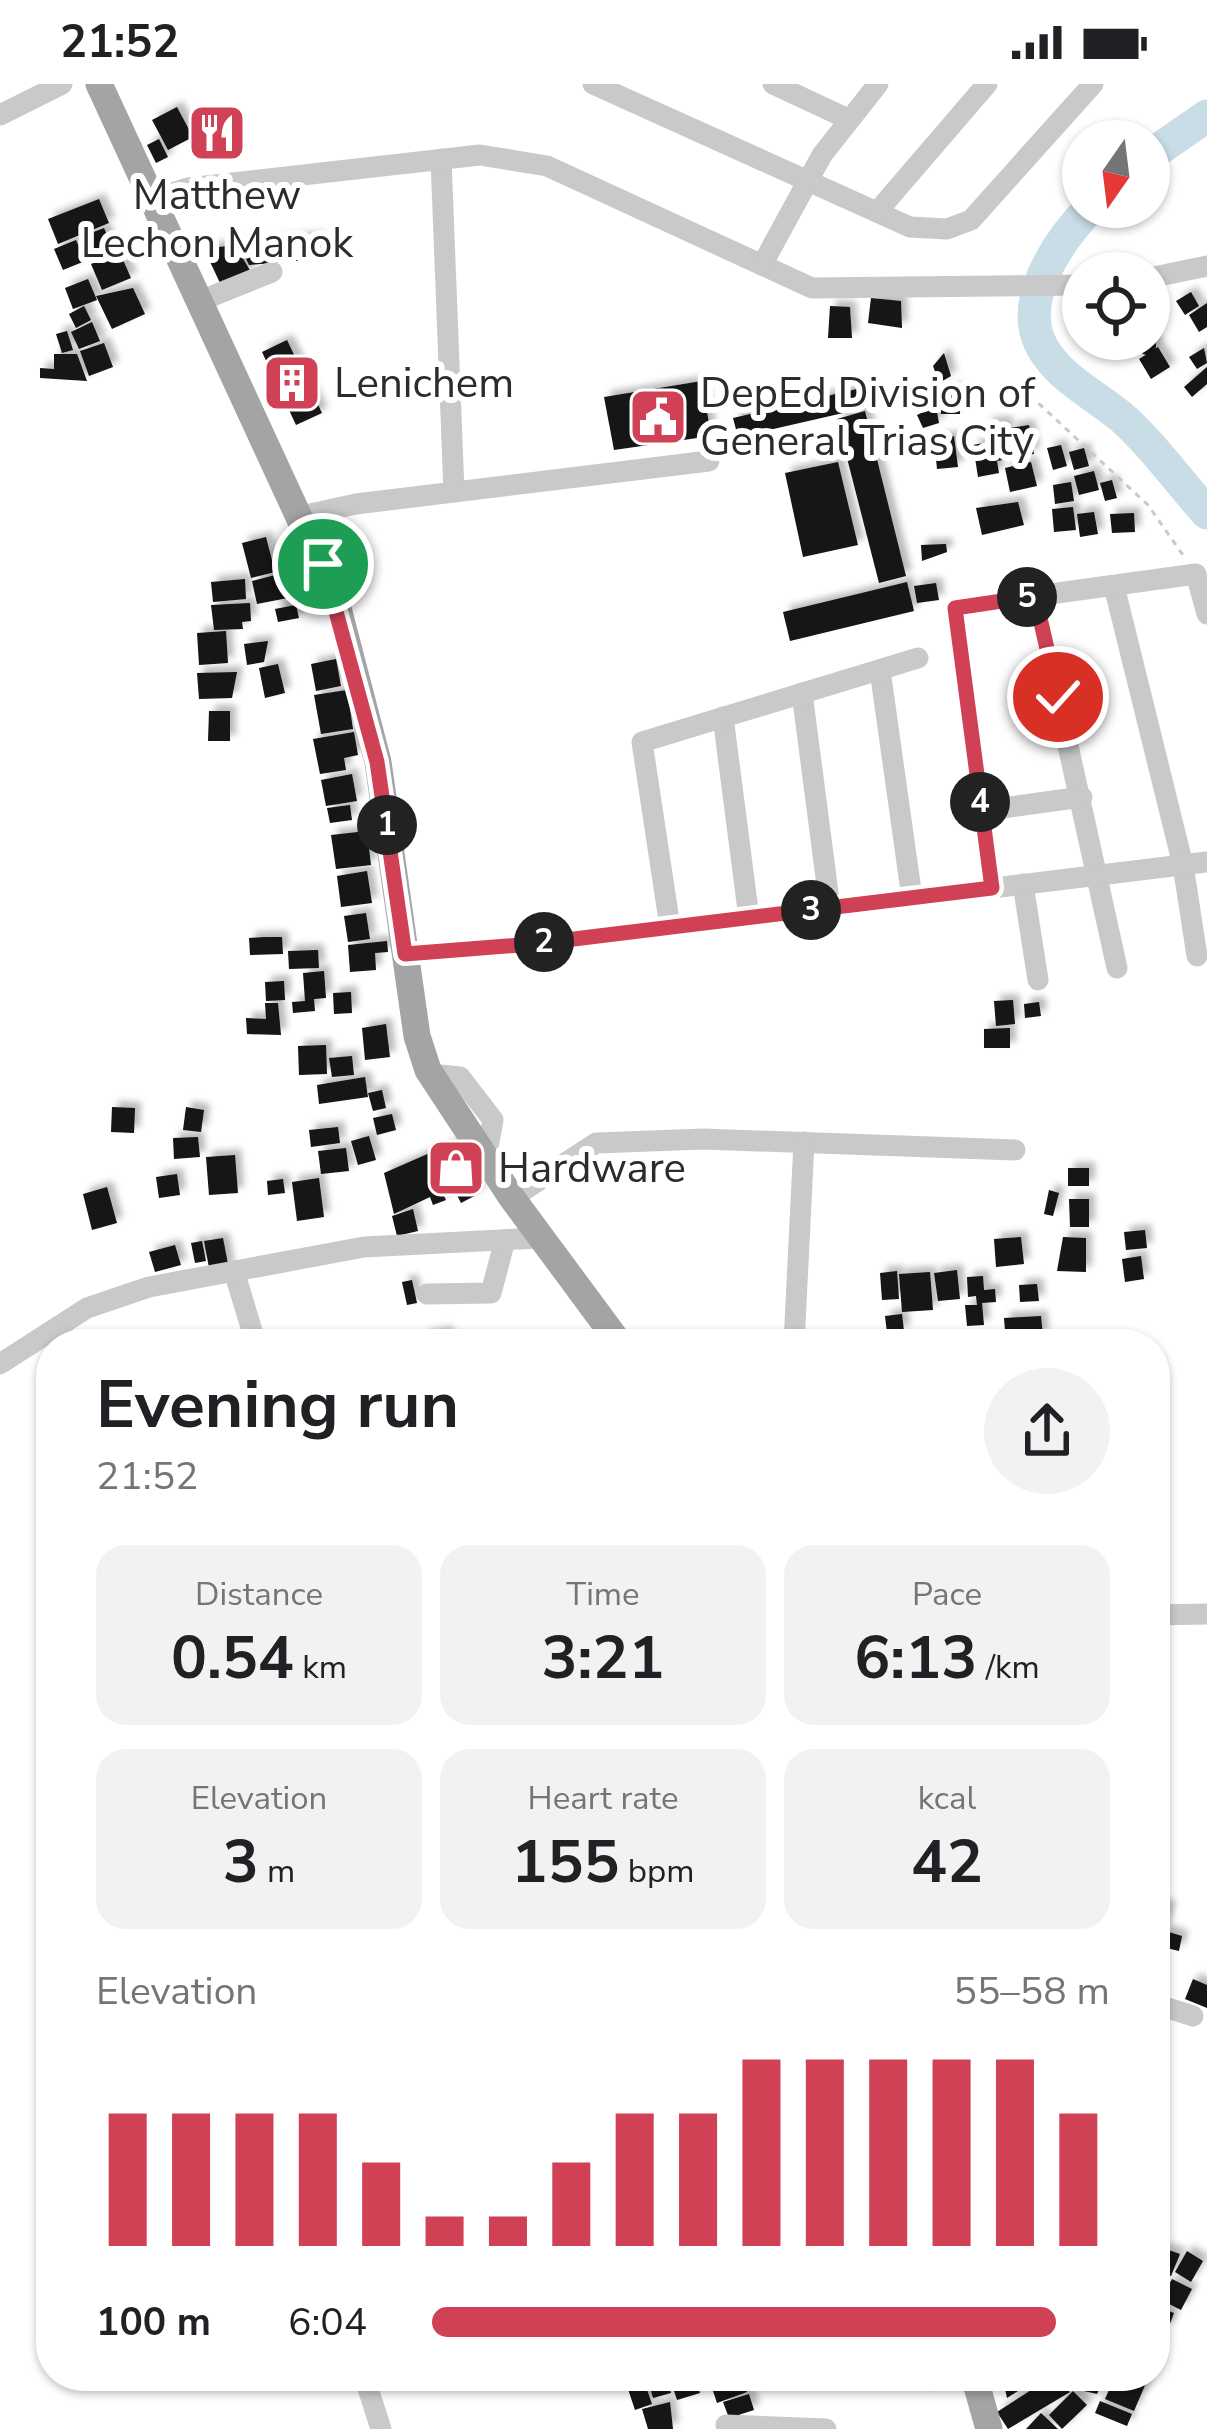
<!DOCTYPE html>
<html lang="en">
<head>
<meta charset="utf-8">
<style>
	body { margin:0; font-family:"Nunito Sans",sans-serif; background:#f2f2f2; color:#202124; height:100vh; display:flex; flex-direction:column; font-size:45px; white-space:nowrap }
	* { box-sizing:border-box; margin:0 }
	p { font-size:39px; color:#757577 }
	.icon { flex:none; width:66px; height:66px; fill:none; stroke:currentColor; stroke-width:2; stroke-linecap:round; stroke-linejoin:round }
	.map { position:relative; flex:1; overflow:hidden }
	.drawer { position:absolute; left:36px; top:1245px; width:1134px; height:1062px; display:flex; flex-direction:column; background:#fff; border-radius:48px; box-shadow:0 3px 9px #0004 }
	.drawer>* { flex:none }
	.needle { width:78px; rotate:194deg }
	.controls { position:absolute; left:1062px; top:36px; display:grid; gap:24px }
	.controls a { display:grid; place-items:center; width:108px; height:108px; border-radius:50%; background:#fff; box-shadow:0 3px 9px #0004; font-size:60px }
	.pin { position:absolute; display:grid; place-items:center; width:102px; height:102px; color:#fff; margin:-51px; border:6px solid #fff; border-radius:50%; box-shadow:0 3px 12px #0007 }
	.km { position:absolute; width:60px; height:60px; margin:-30px; border-radius:50%; background:#222; color:#fff; font-size:33px; line-height:60px; text-align:center }
	.round { display:grid; place-items:center; flex:none; width:126px; height:126px; border-radius:63px; background:#f2f2f2 }
	.headline { display:flex; align-items:center; justify-content:space-between; height:204px; padding:0 60px }
	h1 { font-size:66px; font-weight:700; line-height:90px }
	.figures { display:grid; grid-template-columns:repeat(3,1fr); gap:18px; height:204px; padding:12px 60px }
	.figures div { display:grid; align-content:center; border-radius:30px; background:#f2f2f2; text-align:center }
	.figures b { font-size:60px; font-weight:700 }
	.figures small { font-size:33px; font-weight:400 }
	.figures p { font-size:33px }
	.chart { height:336px; padding:24px 60px }
	.chart p { display:flex; justify-content:space-between }
	.chart svg { width:100%; height:216px; margin-top:12px; stroke:#d04155; stroke-width:6 }
	ul { padding:0 60px; list-style:none; font-size:39px }
	li { display:grid; grid-template-columns:192px 144px 1fr; align-items:center; height:90px }
	li i { height:30px; border-radius:15px; background:#d04155 }
	.status { display:flex; justify-content:space-between; align-items:center; height:84px; padding:0 60px; background:#fff; direction:ltr }
	.status svg { height:33px; fill:currentColor }
	.map>svg:first-child { display:block }
</style>
</head>
<body>
<div class="status"><b>21:52</b><svg viewBox="0 0 49 12"><path d="M0 12V9h3v3zM5 12V6h3v6zM10 12V3h3v9zM15 12V0h3v12zM26 1h20v11H26zM47 4h2v5h-2z"/></svg></div>
<div class="map">
<svg width="1207" height="2345" viewBox="0 0 1207 2345">
	<defs>
		<filter id="shadow"><feDropShadow dx="6" dy="-6" stdDeviation="3" flood-color="#0004"/></filter>
	</defs>
	<rect width="100%" height="100%" fill="#fff"/>
	<g fill="none" stroke-linecap="round" stroke-linejoin="round">
		<g stroke="#c9dde6" stroke-width="33">
			<path d="M 1149,72 L 1207,32"/>
			<path d="M 1091,123 C 1057,158 1011,224 1048,272 C 1067,299 1103,316 1127,338 C 1156,365 1180,399 1207,429"/>
		</g>
	</g>
	<g fill="#131313" filter="url(#shadow)">
		<path d="M 177,23 L 193,53 L 168,66 L 152,36 Z"/>
		<path d="M 159,55 L 168,73 L 156,79 L 147,61 Z"/>
		<path d="M 99,115 L 109,139 L 58,160 L 48,135 Z"/>
		<path d="M 104,144 L 113,165 L 87,175 L 78,154 Z"/>
		<path d="M 319,153 L 321,175 L 249,181 L 239,160 Z"/>
		<path d="M 76,156 L 85,177 L 63,186 L 54,165 Z"/>
		<path d="M 235,161 L 251,188 L 220,199 L 204,165 Z"/>
		<path d="M 120,169 L 131,194 L 102,206 L 91,180 Z"/>
		<path d="M 88,195 L 97,216 L 73,225 L 65,204 Z"/>
		<path d="M 133,204 L 145,230 L 112,245 L 96,212 Z"/>
		<path d="M 1191,208 L 1199,222 L 1185,231 L 1176,217 Z"/>
		<path d="M 871,214 L 901,217 L 902,244 L 868,239 Z"/>
		<path d="M 1207,219 L 1207,243 L 1199,248 L 1189,231 Z"/>
		<path d="M 84,222 L 91,236 L 76,244 L 69,230 Z"/>
		<path d="M 830,222 L 850,223 L 852,254 L 828,254 Z"/>
		<path d="M 92,238 L 100,257 L 79,265 L 71,248 Z"/>
		<path d="M 67,247 L 73,266 L 62,269 L 56,250 Z"/>
		<circle cx="1147" cy="262" r="9"/>
		<path d="M 287,256 L 322,329 L 296,341 L 262,268 Z"/>
		<path d="M 104,259 L 113,283 L 89,292 L 80,267 Z"/>
		<path d="M 1158,263 L 1170,283 L 1151,295 L 1139,275 Z"/>
		<path d="M 1204,264 L 1207,279 L 1197,285 L 1189,273 Z"/>
		<path d="M 944,269 L 951,292 L 939,299 L 933,282 Z"/>
		<path d="M 54,270 L 77,270 L 87,297 L 40,294 L 40,284 L 54,285 Z"/>
		<path d="M 1207,283 L 1207,300 L 1192,313 L 1184,303 Z"/>
		<path d="M 702,297 L 711,352 L 614,366 L 604,313 Z"/>
		<path d="M 861,304 L 865,324 L 738,353 L 733,334 Z"/>
		<path d="M 959,305 L 960,330 L 941,330 L 940,306 Z"/>
		<path d="M 936,322 L 939,339 L 923,344 L 917,331 Z"/>
		<path d="M 865,327 L 906,492 L 879,499 L 837,335 Z"/>
		<path d="M 1007,338 L 1007,351 L 987,355 L 986,339 Z"/>
		<path d="M 1029,341 L 1034,370 L 1015,374 L 1010,344 Z"/>
		<path d="M 954,352 L 958,383 L 937,385 L 934,355 Z"/>
		<path d="M 1009,354 L 1013,374 L 997,377 L 999,389 L 978,393 L 973,361 Z"/>
		<path d="M 1061,361 L 1067,382 L 1053,386 L 1047,364 Z"/>
		<path d="M 1084,364 L 1089,382 L 1074,386 L 1069,368 Z"/>
		<path d="M 838,378 L 858,461 L 803,473 L 785,389 Z"/>
		<path d="M 1031,378 L 1037,402 L 1010,408 L 1005,384 Z"/>
		<path d="M 1094,387 L 1099,406 L 1079,411 L 1074,392 Z"/>
		<path d="M 1112,396 L 1117,414 L 1105,417 L 1100,399 Z"/>
		<path d="M 1071,398 L 1074,417 L 1055,420 L 1053,401 Z"/>
		<path d="M 1018,418 L 1024,441 L 982,451 L 976,424 Z"/>
		<path d="M 1073,423 L 1076,446 L 1054,448 L 1052,425 Z"/>
		<path d="M 1094,428 L 1098,450 L 1080,453 L 1077,430 Z"/>
		<path d="M 1134,429 L 1135,448 L 1112,449 L 1110,430 Z"/>
		<path d="M 266,453 L 275,488 L 251,494 L 242,459 Z"/>
		<path d="M 946,460 L 947,468 L 922,477 L 921,461 Z"/>
		<path d="M 295,486 L 303,511 L 257,520 L 252,497 Z"/>
		<path d="M 245,495 L 246,515 L 213,518 L 211,498 Z"/>
		<path d="M 907,498 L 914,527 L 790,557 L 783,528 Z"/>
		<path d="M 936,499 L 939,516 L 917,519 L 914,502 Z"/>
		<path d="M 250,519 L 251,537 L 242,538 L 243,545 L 214,546 L 211,521 Z"/>
		<path d="M 296,521 L 299,534 L 278,538 L 275,525 Z"/>
		<path d="M 226,547 L 228,579 L 199,581 L 197,549 Z"/>
		<path d="M 268,557 L 264,578 L 247,581 L 244,560 Z"/>
		<path d="M 336,575 L 341,602 L 316,607 L 311,580 Z"/>
		<path d="M 278,580 L 285,609 L 265,614 L 259,584 Z"/>
		<path d="M 237,588 L 232,614 L 199,615 L 197,589 Z"/>
		<path d="M 347,606 L 353,645 L 321,650 L 314,611 Z"/>
		<path d="M 209,627 L 230,627 L 230,657 L 208,657 Z"/>
		<path d="M 354,648 L 358,671 L 344,674 L 346,686 L 320,690 L 313,655 Z"/>
		<path d="M 352,690 L 357,717 L 326,722 L 321,696 Z"/>
		<path d="M 350,721 L 352,736 L 330,739 L 327,724 Z"/>
		<path d="M 367,747 L 371,781 L 336,785 L 331,751 Z"/>
		<path d="M 367,787 L 372,819 L 341,823 L 337,792 Z"/>
		<path d="M 366,829 L 370,855 L 348,858 L 344,832 Z"/>
		<path d="M 265,853 L 282,853 L 283,870 L 250,871 L 249,854 Z"/>
		<path d="M 387,857 L 388,868 L 375,869 L 376,886 L 350,888 L 348,861 Z"/>
		<path d="M 318,866 L 319,884 L 289,885 L 288,867 Z"/>
		<path d="M 324,887 L 326,914 L 314,915 L 315,927 L 293,929 L 292,918 L 305,917 L 303,889 Z"/>
		<path d="M 284,897 L 285,916 L 266,917 L 265,898 Z"/>
		<path d="M 351,908 L 352,929 L 334,930 L 333,909 Z"/>
		<path d="M 1013,916 L 1015,940 L 996,942 L 994,917 Z"/>
		<path d="M 1039,918 L 1041,932 L 1025,934 L 1024,920 Z"/>
		<path d="M 265,919 L 278,919 L 281,951 L 247,950 L 246,934 L 266,935 Z"/>
		<path d="M 386,940 L 390,973 L 365,976 L 362,944 Z"/>
		<path d="M 1010,944 L 1010,964 L 984,964 L 984,945 Z"/>
		<path d="M 326,961 L 327,990 L 299,991 L 298,962 Z"/>
		<path d="M 352,972 L 354,991 L 332,993 L 329,974 Z"/>
		<path d="M 365,993 L 368,1013 L 319,1020 L 317,1001 Z"/>
		<path d="M 382,1006 L 386,1024 L 373,1027 L 368,1009 Z"/>
		<path d="M 112,1023 L 135,1024 L 134,1049 L 111,1048 Z"/>
		<path d="M 186,1023 L 204,1026 L 201,1048 L 183,1046 Z"/>
		<path d="M 392,1030 L 396,1046 L 377,1051 L 373,1034 Z"/>
		<path d="M 338,1043 L 340,1059 L 311,1063 L 309,1046 Z"/>
		<path d="M 369,1052 L 376,1076 L 358,1081 L 351,1057 Z"/>
		<path d="M 198,1053 L 200,1073 L 174,1075 L 173,1054 Z"/>
		<path d="M 452,1059 L 480,1109 L 461,1119 L 435,1069 Z"/>
		<path d="M 346,1064 L 349,1087 L 321,1090 L 318,1067 Z"/>
		<path d="M 432,1068 L 449,1104 L 442,1108 L 446,1116 L 433,1121 L 430,1113 L 394,1130 L 384,1089 Z"/>
		<path d="M 235,1071 L 238,1109 L 209,1111 L 206,1073 Z"/>
		<rect x="1068" y="1084" width="21" height="18"/>
		<path d="M 177,1090 L 180,1111 L 159,1114 L 156,1093 Z"/>
		<path d="M 319,1094 L 324,1133 L 297,1137 L 292,1098 Z"/>
		<path d="M 283,1095 L 285,1109 L 268,1111 L 267,1097 Z"/>
		<path d="M 107,1103 L 117,1139 L 92,1146 L 83,1110 Z"/>
		<path d="M 1049,1106 L 1059,1109 L 1053,1132 L 1044,1130 Z"/>
		<path d="M 1069,1115 L 1089,1115 L 1089,1143 L 1070,1143 Z"/>
		<path d="M 413,1125 L 418,1147 L 397,1152 L 392,1132 Z"/>
		<path d="M 1145,1146 L 1147,1164 L 1126,1166 L 1124,1148 Z"/>
		<path d="M 1021,1153 L 1024,1180 L 996,1183 L 994,1155 Z"/>
		<path d="M 1063,1153 L 1086,1154 L 1086,1188 L 1057,1187 Z"/>
		<path d="M 223,1154 L 229,1185 L 210,1189 L 204,1157 Z"/>
		<path d="M 202,1157 L 206,1177 L 195,1179 L 191,1159 Z"/>
		<path d="M 175,1161 L 181,1181 L 155,1188 L 149,1168 Z"/>
		<path d="M 1141,1172 L 1144,1195 L 1125,1198 L 1122,1175 Z"/>
		<path d="M 957,1186 L 960,1215 L 938,1217 L 934,1189 Z"/>
		<path d="M 897,1187 L 899,1215 L 882,1216 L 880,1189 Z"/>
		<path d="M 930,1188 L 933,1226 L 902,1228 L 899,1190 Z"/>
		<path d="M 983,1192 L 984,1206 L 995,1205 L 996,1218 L 982,1219 L 984,1241 L 967,1242 L 965,1221 L 977,1221 L 976,1212 L 968,1213 L 967,1193 Z"/>
		<path d="M 412,1196 L 417,1219 L 407,1221 L 402,1198 Z"/>
		<path d="M 1037,1200 L 1039,1217 L 1020,1218 L 1019,1201 Z"/>
		<path d="M 902,1230 L 904,1247 L 887,1249 L 885,1232 Z"/>
		<path d="M 1041,1232 L 1043,1252 L 1006,1260 L 1004,1234 Z"/>
		<path d="M 447,1248 L 449,1260 L 424,1260 L 422,1252 Z"/>
		<path d="M 1155,1819 L 1170,1823 L 1164,1845 L 1155,1843 Z"/>
		<path d="M 1162,1846 L 1182,1852 L 1179,1867 L 1158,1862 Z"/>
		<path d="M 1193,1895 L 1207,1901 L 1207,1924 L 1185,1915 Z"/>
		<path d="M 1163,2164 L 1180,2170 L 1171,2192 L 1155,2185 Z"/>
		<path d="M 1187,2167 L 1203,2177 L 1191,2198 L 1175,2188 Z"/>
		<path d="M 1172,2195 L 1192,2205 L 1181,2226 L 1161,2216 Z"/>
		<path d="M 1155,2222 L 1174,2229 L 1168,2245 L 1155,2240 Z"/>
		<path d="M 647,2292 L 667,2292 L 671,2309 L 653,2314 Z"/>
		<path d="M 694,2292 L 700,2309 L 677,2316 L 670,2295 Z"/>
		<path d="M 728,2292 L 742,2292 L 747,2308 L 717,2319 L 710,2298 Z"/>
		<path d="M 910,2292 L 932,2292 L 930,2307 L 908,2303 Z"/>
		<path d="M 1010,2292 L 1024,2292 L 1029,2300 L 1007,2314 L 1003,2296 Z"/>
		<path d="M 1080,2292 L 1105,2292 L 1097,2310 L 1075,2305 Z"/>
		<path d="M 1115,2292 L 1149,2292 L 1134,2327 L 1105,2315 Z"/>
		<path d="M 1050,2294 L 1070,2308 L 1008,2345 L 997,2328 Z"/>
		<path d="M 644,2297 L 652,2320 L 635,2326 L 627,2302 Z"/>
		<path d="M 1073,2307 L 1087,2321 L 1062,2345 L 1049,2331 Z"/>
		<path d="M 749,2310 L 754,2326 L 729,2334 L 723,2318 Z"/>
		<path d="M 1100,2317 L 1132,2330 L 1127,2342 L 1095,2329 Z"/>
		<path d="M 670,2318 L 673,2345 L 648,2345 L 642,2325 Z"/>
		<path d="M 1041,2329 L 1058,2345 L 1026,2345 Z"/>
	</g>
	<g fill="none" stroke-linecap="round" stroke-linejoin="round">
		<path stroke="#c9c9c9" stroke-width="3" stroke-dasharray="6 6" stroke-linecap="butt" d="M 1021,303 L 1148,421 L 1185,474"/>
		<g stroke="#c9c9c9" stroke-width="21">
			<path d="M 593,0 L 910,143 L 947,145 L 971,136 L 1093,0"/>
			<path d="M 773,0 L 848,35"/>
			<path d="M 0,31 L 62,0"/>
			<path d="M 441,75 L 454,408"/>
			<path d="M 154,115 L 188,104 L 480,71 L 547,82 L 812,204 L 1083,201"/>
			<path d="M 877,128 L 987,0"/>
			<path d="M 762,181 L 822,71 L 878,0"/>
			<path d="M 1149,194 L 1207,182"/>
			<path d="M 200,217 L 272,188"/>
			<path d="M 301,432 L 356,420 L 709,377"/>
			<path d="M 1114,502 L 1183,781 L 1197,872"/>
			<path d="M 1035,512 L 1117,884"/>
			<path d="M 880,586 L 912,814"/>
			<path d="M 802,609 L 830,824"/>
			<path d="M 723,633 L 749,834"/>
			<path d="M 981,727 L 1082,713"/>
			<path d="M 1023,800 L 1038,896"/>
			<path d="M 991,804 L 955,523 L 1196,490 L 1207,530"/>
			<path d="M 670,843 L 642,658 L 918,574"/>
			<path d="M 405,870 L 533,860 L 1207,778"/>
			<path d="M 430,990 L 460,993 L 493,1036 L 486,1074"/>
			<path d="M 512,1114 L 596,1059 L 703,1055 L 1015,1066"/>
			<path d="M 234,1187 L 256,1260"/>
			<path d="M 427,1210 L 491,1209 L 505,1156"/>
			<path d="M 794,1260 L 804,1058"/>
			<path d="M 0,1280 L 87,1224 L 149,1203 L 364,1163 L 539,1154"/>
			<path d="M 1155,1531 L 1207,1530"/>
			<path d="M 1155,1920 L 1193,1932"/>
			<path d="M 364,2292 L 381,2345"/>
			<path d="M 726,2341 L 826,2345"/>
		</g>
		<g stroke="#a4a4a4" stroke-width="27">
			<path d="M 99,0 L 334,509 L 378,678 L 417,952 L 428,986 L 512,1114 L 620,1260"/>
			<path d="M 974,2292 L 989,2345"/>
		</g>
	</g>
	<g fill="none" stroke-linecap="round" stroke-linejoin="round">
		<g stroke="#fff" stroke-width="24">
			<path id="route" d="M 323,480 L 377,678 L 405,870 L 533,860 L 992,804 L 955,524 L 1035,512 L 1058,613"/>
		</g>
		<use href="#route" stroke="#d04155" stroke-width="15"/>
	</g>
	<defs>
		<g id="restaurant-square" transform="scale(3)"><rect x="-9" y="-9" width="18" height="18" rx="4" fill="#d04155" stroke="#fff"/><path d="M-5-6h1v4h1v-4h1v4h1v-4h1v5L-1.5 .5V6h-2V.5L-5-1ZM5-6V6H3V1.5H1.5Q1.5-4 5-6Z" fill="#fff"/></g>
		<g id="building-square" transform="scale(3)"><rect x="-9" y="-9" width="18" height="18" rx="4" fill="#d04155" stroke="#fff"/><path d="M-4-6H4V6H1V3H-1V6H-4ZM-2.5-4.3h1.7v1.8h-1.7ZM.8-4.3h1.7v1.8H.8ZM-2.5-1h1.7V.8h-1.7ZM.8-1h1.7V.8H.8Z" fill="#fff"/></g>
		<g id="civic-square" transform="scale(3)"><rect x="-9" y="-9" width="18" height="18" rx="4" fill="#d04155" stroke="#fff"/><path d="M-.6-6.5H3V-4.5H.6V-3L4-1V1h2V6H-6V1h2V-1L-.6-3ZM-1.2 2.5V6h2.4V2.5Z" fill="#fff"/></g>
		<g id="shop-square" transform="scale(3)"><rect x="-9" y="-9" width="18" height="18" rx="4" fill="#d04155" stroke="#fff"/><path d="M-5-2.5h2.3a2.7 3.5 0 0 1 5.4 0H5L5.5 6h-11ZM-1.5-2.5h3a1.5 2.3 0 0 0-3 0Z" fill="#fff"/></g>
	</defs>
	<g fill-rule="evenodd">
		<use href="#restaurant-square" x="217" y="49"/>
		<use href="#building-square" x="292" y="299"/>
		<use href="#civic-square" x="658" y="333"/>
		<use href="#shop-square" x="456" y="1084"/>
	</g>
	<g text-anchor="middle" dominant-baseline="central" stroke-width="12" stroke-linejoin="round" paint-order="stroke">
		<g font-size="42" fill="#2c2c2c" stroke="#fff" text-anchor="start">
			<text x="217" y="111" text-anchor="middle">Matthew<tspan x="217" dy="48">Lechon Manok</tspan></text>
			<text x="334" y="299">Lenichem</text>
			<text x="700" y="309">DepEd Division of<tspan x="700" dy="48">General Trias City</tspan></text>
			<text x="498" y="1084">Hardware</text>
		</g>
	</g>
</svg>
<div class="controls">
<a><svg class="needle" viewBox="-14 -14 28 28"><path d="M0-13l5 13h-10z" fill="#e53935"/><path d="M0 13l5-13h-10z" fill="#757577"/></svg></a>
<a><svg class="icon" aria-label="locate" viewBox="0 0 24 24"><circle cx="12" cy="12" r="6"/><path d="M12 2v4M12 18v4M2 12h4M18 12h4"/></svg></a>
</div>
<div class="pin" style="left:323px;top:480px;background:#1e9e55"><svg class="icon" aria-label="arrive" viewBox="0 0 24 24"><path d="M6 21V4h12l-3 4 3 4H6"/></svg></div>
<div class="pin" style="left:1058px;top:613px;background:#d93025"><svg class="icon" aria-label="check" viewBox="0 0 24 24"><path d="M5 12l5 5 9-10"/></svg></div>
<b class="km" style="left:387px;top:741px">1</b>
<b class="km" style="left:544px;top:858px">2</b>
<b class="km" style="left:811px;top:826px">3</b>
<b class="km" style="left:980px;top:718px">4</b>
<b class="km" style="left:1027px;top:513px">5</b>
<section class="drawer">
<div class="headline"><div><h1>Evening run</h1><p>21:52</p></div><a class="round"><svg class="icon" aria-label="share" viewBox="0 0 24 24"><path d="M12 15V3M7 8l5-5 5 5M5 13v7h14v-7"/></svg></a></div>
<div class="figures">
<div><p>Distance</p><b>0.54<small> km</small></b></div>
<div><p>Time</p><b>3:21</b></div>
<div><p>Pace</p><b>6:13<small> /km</small></b></div>
</div>
<div class="figures">
<div><p>Elevation</p><b>3<small> m</small></b></div>
<div><p>Heart rate</p><b>155<small> bpm</small></b></div>
<div><p>kcal</p><b>42</b></div>
</div>
<div class="chart"><p><span>Elevation</span>55–58 m</p>
<svg viewBox="0 0 160 44" preserveAspectRatio="none"><path d="M5 44V17M15 44V17M25 44V17M35 44V17M45 44V27M55 44V38M65 44V38M75 44V27M85 44V17M95 44V17M105 44V6M115 44V6M125 44V6M135 44V6M145 44V6M155 44V17"/></svg>
</div>
<ul>
<li><b>100 m</b>6:04<i style="width:92%"></i></li>
</ul>
</section>
</div>
</body>
</html>
